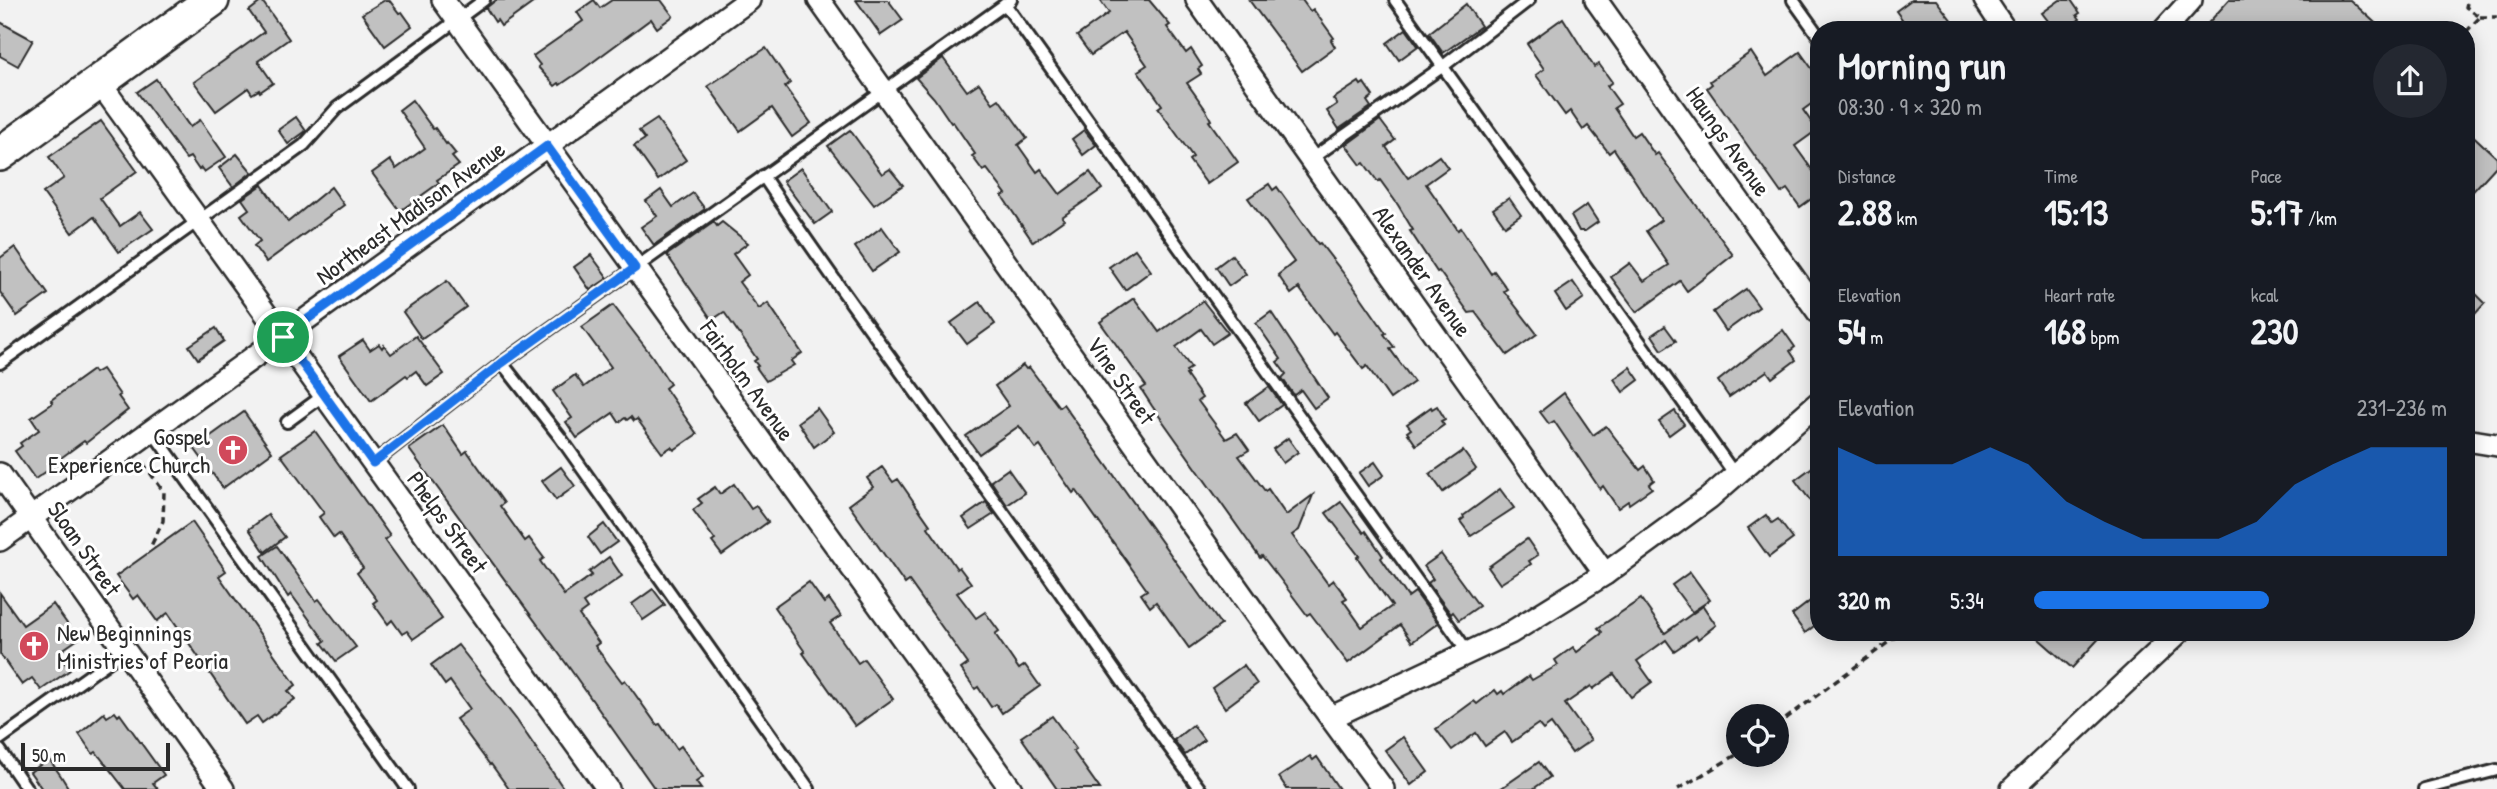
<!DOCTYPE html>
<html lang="en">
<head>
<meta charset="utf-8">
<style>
	body { margin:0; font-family:"Patrick Hand",sans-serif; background:#242831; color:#f1f3f6; height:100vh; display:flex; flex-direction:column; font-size:26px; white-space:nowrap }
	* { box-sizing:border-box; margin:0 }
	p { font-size:23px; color:#9ea1a6 }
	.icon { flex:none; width:38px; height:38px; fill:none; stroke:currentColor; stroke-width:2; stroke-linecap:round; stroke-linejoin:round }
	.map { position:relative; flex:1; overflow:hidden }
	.panel { position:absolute; left:1810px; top:21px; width:665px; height:620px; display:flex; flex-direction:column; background:#171b24; border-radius:28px; box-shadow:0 4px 18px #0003 }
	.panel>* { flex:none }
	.tools { position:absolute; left:1726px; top:704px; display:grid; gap:14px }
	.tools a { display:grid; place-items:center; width:63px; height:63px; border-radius:50%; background:#171b24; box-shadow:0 4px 18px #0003; font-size:35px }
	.scale { position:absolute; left:21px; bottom:18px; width:149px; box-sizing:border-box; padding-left:7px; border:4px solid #2b2b2b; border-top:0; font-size:19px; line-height:24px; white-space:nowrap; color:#2b2b2b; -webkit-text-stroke:5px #fff; paint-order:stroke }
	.pin { position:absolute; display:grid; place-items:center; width:60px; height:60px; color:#fff; margin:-30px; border:4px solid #fff; border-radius:50%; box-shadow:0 2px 7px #0007 }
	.round { display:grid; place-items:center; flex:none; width:74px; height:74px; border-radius:37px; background:#242831 }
	.summary { display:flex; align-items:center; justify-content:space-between; height:119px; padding:0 28px }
	h1 { font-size:38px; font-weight:700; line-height:52px }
	.figures { display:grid; grid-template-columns:repeat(3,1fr); gap:10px; height:119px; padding:7px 28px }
	.figures div { display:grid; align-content:center }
	.figures b { font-size:35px; font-weight:700 }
	.figures small { font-size:19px; font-weight:400 }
	.figures p { font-size:19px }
	.chart { height:196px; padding:14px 28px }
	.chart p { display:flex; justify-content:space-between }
	.chart svg { width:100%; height:126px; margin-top:7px; fill:#1a73e8; opacity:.7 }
	ul { padding:0 28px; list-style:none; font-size:23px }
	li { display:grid; grid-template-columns:112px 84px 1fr; align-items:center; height:52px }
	li i { height:18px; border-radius:9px; background:#1a73e8 }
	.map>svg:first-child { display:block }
</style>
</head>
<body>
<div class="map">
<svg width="2497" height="789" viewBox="0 0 2497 789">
	<rect width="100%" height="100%" fill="#f2f2f2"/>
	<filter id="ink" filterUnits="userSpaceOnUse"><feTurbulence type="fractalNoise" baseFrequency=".0143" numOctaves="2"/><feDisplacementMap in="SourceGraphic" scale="14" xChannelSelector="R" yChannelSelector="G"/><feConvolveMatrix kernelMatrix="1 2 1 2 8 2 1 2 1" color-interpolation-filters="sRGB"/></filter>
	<g filter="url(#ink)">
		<g fill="#c1c1c1" stroke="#2b2b2b" stroke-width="2">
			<path d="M 385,0 L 389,0 L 399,13 L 402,12 L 412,26 L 385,46 L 362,14 Z"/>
			<path d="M 496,0 L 537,0 L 501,26 L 497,20 L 495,22 L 486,8 Z"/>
			<path d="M 594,0 L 600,8 L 612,0 L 661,0 L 673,16 L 657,28 L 651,19 L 582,70 L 560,85 L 559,83 L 555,86 L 538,67 L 540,65 L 533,56 L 583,21 L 577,12 Z"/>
			<path d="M 856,0 L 888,0 L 903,20 L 881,35 Z"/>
			<path d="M 1100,0 L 1149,0 L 1170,25 L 1167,27 L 1186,53 L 1191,49 L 1202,66 L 1198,69 L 1201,74 L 1187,83 L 1206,110 L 1211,120 L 1209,121 L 1238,162 L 1207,184 L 1189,160 L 1193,157 L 1158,108 L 1162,105 L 1138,71 L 1147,65 L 1124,32 L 1091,55 L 1077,36 L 1109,13 Z"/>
			<path d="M 1249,0 L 1302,0 L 1310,11 L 1313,9 L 1334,38 L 1331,40 L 1335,47 L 1302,71 Z"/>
			<path d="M 1911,0 L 1936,0 L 1952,21 L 1949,22 L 1955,30 L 1910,30 L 1896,11 Z"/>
			<path d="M 2060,0 L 2071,0 L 2080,13 L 2077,15 L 2080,19 L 2066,30 L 2055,30 L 2042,13 Z"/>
			<path d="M 2229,0 L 2350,0 L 2383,30 L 2202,30 Z"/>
			<path d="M 262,1 L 289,39 L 258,61 L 273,83 L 260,92 L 259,90 L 252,94 L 248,88 L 216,111 L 194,82 L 264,32 L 249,11 Z"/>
			<path d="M 1466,4 L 1481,26 L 1443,53 L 1429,33 Z"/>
			<path d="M 1563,18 L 1594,67 L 1599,64 L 1612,82 L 1607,86 L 1620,104 L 1614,108 L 1633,136 L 1639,132 L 1655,155 L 1658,153 L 1733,255 L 1687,291 L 1680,281 L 1637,312 L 1611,277 L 1630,263 L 1644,281 L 1669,265 L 1646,231 L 1661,220 L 1614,149 L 1609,153 L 1588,126 L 1583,130 L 1570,111 L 1565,115 L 1536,75 L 1544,69 L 1527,44 Z"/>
			<path d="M 0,22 L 33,40 L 18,66 L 0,56 Z"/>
			<path d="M 1406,29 L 1418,46 L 1399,60 L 1387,43 Z"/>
			<path d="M 766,48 L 790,83 L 785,87 L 811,123 L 792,137 L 772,108 L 740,131 L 708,86 Z"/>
			<path d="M 1751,52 L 1767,76 L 1800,52 L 1818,77 L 1818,99 L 1803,110 L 1817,130 L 1795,146 L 1818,178 L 1818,194 L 1800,207 L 1787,189 L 1781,193 L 1707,88 L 1712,84 L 1710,81 Z"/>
			<path d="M 943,58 L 967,91 L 979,83 L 993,103 L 999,99 L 1027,138 L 1018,145 L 1037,172 L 1041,169 L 1060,194 L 1090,172 L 1102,189 L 1062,217 L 1064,220 L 1033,242 L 1002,196 L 1006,194 L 987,169 L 983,171 L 972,156 L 975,154 L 953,122 L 951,123 L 934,98 L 916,78 Z"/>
			<path d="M 156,79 L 190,127 L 200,120 L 226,157 L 204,172 L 201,168 L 199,170 L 190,157 L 186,159 L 137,92 Z"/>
			<path d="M 1359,82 L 1361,85 L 1364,83 L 1373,96 L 1367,101 L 1371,107 L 1339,129 L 1327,111 L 1337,104 L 1333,99 Z"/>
			<path d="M 412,100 L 433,129 L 435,128 L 446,144 L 447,143 L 456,154 L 452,157 L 459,165 L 437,180 L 439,183 L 400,211 L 372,173 L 390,160 L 396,169 L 425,148 L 399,110 Z"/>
			<path d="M 296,117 L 306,131 L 288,144 L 278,130 Z"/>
			<path d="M 657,119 L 686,160 L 658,180 L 634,146 L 645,139 L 639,131 Z"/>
			<path d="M 1380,120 L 1395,140 L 1386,147 L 1408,178 L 1439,156 L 1448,168 L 1426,184 L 1458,230 L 1461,228 L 1491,274 L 1494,271 L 1507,289 L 1504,291 L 1537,334 L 1507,355 L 1475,312 L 1469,313 L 1439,271 L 1437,272 L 1410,231 L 1413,230 L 1398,205 L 1380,180 L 1378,182 L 1364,163 L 1361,165 L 1346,145 Z"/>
			<path d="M 101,121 L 137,171 L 100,198 L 120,226 L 140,212 L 153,229 L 119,252 L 94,217 L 72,233 L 43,193 L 64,178 L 49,157 Z"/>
			<path d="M 2466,129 L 2497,158 L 2497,165 L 2466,199 Z"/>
			<path d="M 850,130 L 882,174 L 890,169 L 903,185 L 874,205 L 828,146 Z"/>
			<path d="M 1084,130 L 1096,145 L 1083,155 L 1072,139 Z"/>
			<path d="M 237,154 L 252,172 L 233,187 L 219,168 Z"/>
			<path d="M 801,168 L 832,212 L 815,224 L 783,181 Z"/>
			<path d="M 1269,184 L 1273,190 L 1277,187 L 1318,244 L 1320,243 L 1354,287 L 1386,333 L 1384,334 L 1394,347 L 1390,349 L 1414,382 L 1390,399 L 1367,366 L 1363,369 L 1335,332 L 1333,334 L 1299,288 L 1291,294 L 1278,275 L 1294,262 L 1248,198 Z"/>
			<path d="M 262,185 L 288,222 L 331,187 L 344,205 L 266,262 L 254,246 L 260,241 L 241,215 L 249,209 L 242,199 Z"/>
			<path d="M 661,190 L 673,207 L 693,193 L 705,209 L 654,245 L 641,227 L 657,216 L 646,201 Z"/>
			<path d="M 1509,198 L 1521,215 L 1505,226 L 1493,209 Z"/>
			<path d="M 1587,205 L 1598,222 L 1585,231 L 1579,231 L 1571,216 Z"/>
			<path d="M 714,222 L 717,226 L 722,222 L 748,243 L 733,254 L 748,275 L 739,282 L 759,309 L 768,303 L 802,353 L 791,361 L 794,365 L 766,381 L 756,367 L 758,366 L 754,361 L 757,359 L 724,312 L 712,320 L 667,255 Z"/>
			<path d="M 882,227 L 900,252 L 872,271 L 855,247 Z"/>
			<path d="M 15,247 L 48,294 L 17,316 L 0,292 L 0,258 Z"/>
			<path d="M 1135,249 L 1151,271 L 1125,290 L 1109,267 Z"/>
			<path d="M 591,255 L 608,278 L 590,290 L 574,267 Z"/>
			<path d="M 1232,255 L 1246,274 L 1229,286 L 1216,267 Z"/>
			<path d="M 447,281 L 466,307 L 422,339 L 403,312 Z"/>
			<path d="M 1573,282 L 1584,298 L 1566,311 L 1555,294 Z"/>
			<path d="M 2466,284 L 2485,303 L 2466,324 Z"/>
			<path d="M 1746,289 L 1759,307 L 1726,331 L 1713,312 Z"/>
			<path d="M 1134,298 L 1159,332 L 1203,301 L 1228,333 L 1212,344 L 1201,329 L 1176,347 L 1191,368 L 1186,371 L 1188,374 L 1186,375 L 1202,398 L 1198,401 L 1226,439 L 1237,433 L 1249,450 L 1239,456 L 1265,491 L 1268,489 L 1286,515 L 1313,495 L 1299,530 L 1292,535 L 1328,584 L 1333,580 L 1347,598 L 1343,600 L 1362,627 L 1392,606 L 1357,557 L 1359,556 L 1326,513 L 1341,502 L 1364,533 L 1366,531 L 1383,556 L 1381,558 L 1408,597 L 1415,592 L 1438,623 L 1412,642 L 1400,625 L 1348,663 L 1310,613 L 1307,615 L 1280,579 L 1262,556 L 1260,558 L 1152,406 L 1141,389 L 1146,386 L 1100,322 Z"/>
			<path d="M 980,302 L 995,324 L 967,344 L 951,323 Z"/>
			<path d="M 613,305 L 652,356 L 670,384 L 665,388 L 697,434 L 674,450 L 671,447 L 662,453 L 637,419 L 634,421 L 631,417 L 627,420 L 625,418 L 619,422 L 613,413 L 577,438 L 566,422 L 572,418 L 553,391 L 575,375 L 584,387 L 611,367 L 582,327 Z"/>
			<path d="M 1271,312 L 1328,398 L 1314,408 L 1301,390 L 1294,395 L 1282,378 L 1286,374 L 1277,362 L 1281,359 L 1256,323 Z"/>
			<path d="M 1665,326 L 1676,341 L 1662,350 L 1652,335 Z"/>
			<path d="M 216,328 L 224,341 L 198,359 L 189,346 Z"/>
			<path d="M 1783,330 L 1795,347 L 1790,351 L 1796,360 L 1772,378 L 1767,371 L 1729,397 L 1718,381 Z"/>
			<path d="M 416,336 L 444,374 L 427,386 L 416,371 L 408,377 L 406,375 L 371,401 L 339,356 L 363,340 L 370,350 L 379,344 L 382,348 L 384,345 L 391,354 Z"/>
			<path d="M 1023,365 L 1026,369 L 1029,367 L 1059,407 L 1063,404 L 1221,625 L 1189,648 L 1156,602 L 1150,607 L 1141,594 L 1147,590 L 1076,490 L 1073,493 L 1040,446 L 1036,449 L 1019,426 L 979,454 L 966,436 L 1009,406 L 995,386 Z"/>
			<path d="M 1630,367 L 1639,380 L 1623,392 L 1614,379 Z"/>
			<path d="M 102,369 L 120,395 L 118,396 L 128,410 L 86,443 L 84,441 L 54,463 L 56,465 L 35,479 L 15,451 L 22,446 L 20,443 L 39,430 L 31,418 L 53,403 L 51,400 L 93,370 L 95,373 Z"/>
			<path d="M 1269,387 L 1282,405 L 1259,421 L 1246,403 Z"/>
			<path d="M 1564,393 L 1593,435 L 1606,426 L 1640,470 L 1645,466 L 1654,480 L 1649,484 L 1652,488 L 1629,504 L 1628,501 L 1618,508 L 1603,486 L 1600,489 L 1554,421 L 1549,424 L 1540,412 Z"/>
			<path d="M 1437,406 L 1445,419 L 1441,421 L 1444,425 L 1416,445 L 1407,432 L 1411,429 L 1407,424 L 1431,407 L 1432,409 Z"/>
			<path d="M 817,408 L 834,432 L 814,447 L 798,422 Z"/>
			<path d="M 1675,411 L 1684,424 L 1669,435 L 1659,422 Z"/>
			<path d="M 244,412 L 272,452 L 223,488 L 194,448 Z"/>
			<path d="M 443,425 L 463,454 L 467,451 L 504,503 L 500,506 L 525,541 L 529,538 L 544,558 L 540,561 L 564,595 L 592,575 L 589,572 L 609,557 L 622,576 L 583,603 L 587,609 L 579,615 L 599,643 L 595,646 L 622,682 L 625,680 L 657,725 L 660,724 L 677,749 L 681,746 L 703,777 L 696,782 L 701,789 L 655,789 L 568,666 L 409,449 Z"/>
			<path d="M 315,431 L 390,536 L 385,540 L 442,619 L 413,639 L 407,631 L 402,634 L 392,620 L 388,624 L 373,603 L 377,600 L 357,573 L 363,568 L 339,534 L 334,538 L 319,517 L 324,513 L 281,455 Z"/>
			<path d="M 1288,438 L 1298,452 L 1283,463 L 1273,449 Z"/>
			<path d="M 1463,451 L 1476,469 L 1443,492 L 1430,474 Z"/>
			<path d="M 1375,462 L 1384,475 L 1368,486 L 1359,473 Z"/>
			<path d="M 1818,463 L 1818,511 L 1795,480 Z"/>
			<path d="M 561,467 L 575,486 L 556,500 L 542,481 Z"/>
			<path d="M 882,467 L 893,482 L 898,479 L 930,525 L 928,527 L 957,569 L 959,567 L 971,583 L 957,593 L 976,618 L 985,612 L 999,631 L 995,634 L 1019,669 L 1025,665 L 1040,686 L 1002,713 L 996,704 L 991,707 L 978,687 L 975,689 L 961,669 L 968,664 L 949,637 L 909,581 L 905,584 L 849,505 L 873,487 L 867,478 Z"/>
			<path d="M 1008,469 L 1025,493 L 1007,505 L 991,481 Z"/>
			<path d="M 734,484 L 751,509 L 756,506 L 768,522 L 722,555 L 712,542 L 715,540 L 693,510 L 702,503 L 698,499 L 715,487 L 720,494 Z"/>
			<path d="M 1500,489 L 1514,508 L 1471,536 L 1460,521 L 1464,518 L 1463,516 Z"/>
			<path d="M 986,502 L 994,514 L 971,529 L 963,518 Z"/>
			<path d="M 268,515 L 285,537 L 265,552 L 249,529 Z"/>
			<path d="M 1766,515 L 1772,523 L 1778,519 L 1793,539 L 1769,557 L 1748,528 Z"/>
			<path d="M 192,522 L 226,571 L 219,576 L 296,685 L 288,691 L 295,699 L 262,723 L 257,716 L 245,724 L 168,613 L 157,621 L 138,595 L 133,599 L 116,576 Z"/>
			<path d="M 604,524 L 617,542 L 600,554 L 588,537 Z"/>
			<path d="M 1527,539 L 1538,555 L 1529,561 L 1531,564 L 1500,584 L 1488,567 Z"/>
			<path d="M 277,546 L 316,601 L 319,599 L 356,647 L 336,661 L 322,643 L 325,641 L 291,594 L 288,597 L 262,556 Z"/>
			<path d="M 1441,554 L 1479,606 L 1459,620 L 1453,612 L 1451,614 L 1428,583 L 1433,579 L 1424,566 Z"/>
			<path d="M 1690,572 L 1710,600 L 1692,612 L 1672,585 Z"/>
			<path d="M 809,582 L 824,603 L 829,599 L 841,616 L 830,623 L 858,663 L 864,659 L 893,699 L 855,726 L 803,653 L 805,652 L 774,607 Z"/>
			<path d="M 653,589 L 665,605 L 643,620 L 632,604 Z"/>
			<path d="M 0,593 L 23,625 L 53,604 L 78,639 L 58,653 L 70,670 L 41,690 L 32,678 L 22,685 L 0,654 Z"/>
			<path d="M 1818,595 L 1818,623 L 1805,633 L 1792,615 Z"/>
			<path d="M 1641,599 L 1665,633 L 1703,606 L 1716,625 L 1698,639 L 1696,636 L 1674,651 L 1666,640 L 1637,661 L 1652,682 L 1631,697 L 1614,674 L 1593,689 L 1591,686 L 1565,704 L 1591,740 L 1572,753 L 1551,724 L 1543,730 L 1538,724 L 1512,742 L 1505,732 L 1485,746 L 1476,733 L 1452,750 L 1436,729 L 1474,701 L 1477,704 L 1495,690 L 1498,694 L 1502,691 L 1504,694 L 1529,676 L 1532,680 L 1558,665 L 1555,660 L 1573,647 L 1577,652 L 1601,634 L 1602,632 L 1598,628 Z"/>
			<path d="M 2031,632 L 2105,632 L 2072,668 Z"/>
			<path d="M 458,645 L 516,719 L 564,789 L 509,789 L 491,764 L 490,765 L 456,719 L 470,709 L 450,681 L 445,685 L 431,665 Z"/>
			<path d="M 1244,665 L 1257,684 L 1225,708 L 1212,688 Z"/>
			<path d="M 115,712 L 118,716 L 120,714 L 164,775 L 153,783 L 158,789 L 125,789 L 96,752 L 93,754 L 79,734 L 104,713 L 107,717 Z"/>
			<path d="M 1052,716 L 1076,749 L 1073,751 L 1100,789 L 1057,789 L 1021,737 Z"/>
			<path d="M 1193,725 L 1204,740 L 1185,755 L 1174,740 Z"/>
			<path d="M 1403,737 L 1428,772 L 1411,785 L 1385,750 Z"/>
			<path d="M 1310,756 L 1313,760 L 1317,757 L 1339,789 L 1287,789 L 1279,777 Z"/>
			<path d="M 49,759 L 61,776 L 69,789 L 42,789 L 30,772 Z"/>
			<path d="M 1539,762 L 1550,777 L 1533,789 L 1500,789 Z"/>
		</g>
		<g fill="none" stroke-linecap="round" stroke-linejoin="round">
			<g stroke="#2b2b2b" stroke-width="16">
				<g id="lane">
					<path d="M 1395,0 L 1736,476"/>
					<path d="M 1793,0 L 1818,35"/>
					<path d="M 1005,4 L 1468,652"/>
					<path d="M 1311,159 L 1442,67 L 1529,0"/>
					<path d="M 763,176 C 843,295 929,410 1013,526 C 1076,613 1135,703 1200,789"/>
					<path d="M 0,363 L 304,145 L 337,108 L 484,0"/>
					<path d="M 502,363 L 560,437 L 809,789"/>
					<path d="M 287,422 L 324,395"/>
					<path d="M 152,431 L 408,789"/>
					<path d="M 373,463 L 502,363 L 1011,0"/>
					<path d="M 0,739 L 125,650"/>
					<path d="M 0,750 L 27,789"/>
					<path d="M 2424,789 L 2497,770"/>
				</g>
			</g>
			<g stroke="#2b2b2b" stroke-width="26">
				<g id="street">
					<path d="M 443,0 L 1011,789"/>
					<path d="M 819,0 L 1286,657 L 1383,789"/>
					<path d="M 1197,0 L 1605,574"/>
					<path d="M 1596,0 L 1818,312"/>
					<path d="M 1985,0 L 2005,30"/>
					<path d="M 2164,30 L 2191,0"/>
					<path d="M 99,82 L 608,789"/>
					<path d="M 2466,440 L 2497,445"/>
					<path d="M 0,474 L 223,789"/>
					<path d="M 0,540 L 749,0"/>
					<path d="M 1332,717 L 1510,633 L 1605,574 L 1709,498 L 1818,403"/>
					<path d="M 2012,789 L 2179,632"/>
				</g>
			</g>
			<g stroke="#2b2b2b" stroke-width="38">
				<path id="primary" d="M 0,154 L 212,0"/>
			</g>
			<g stroke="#2b2b2b" stroke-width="3.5" stroke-dasharray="7 5" stroke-linecap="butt">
				<path d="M 2467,3 L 2466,7 L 2480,17"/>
				<path d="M 2480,17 L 2497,17"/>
				<path d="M 2466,32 L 2480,17"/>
				<path d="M 143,463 L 164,492 L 163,521 L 151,546 L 154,549"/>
				<path d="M 1776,726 L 1902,632"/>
				<path d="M 1678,789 L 1738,754"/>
			</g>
			<use href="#lane" stroke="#fff" stroke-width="10"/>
			<use href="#street" stroke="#fff" stroke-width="21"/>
			<use href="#primary" stroke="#fff" stroke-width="33"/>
		</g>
	</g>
	<g fill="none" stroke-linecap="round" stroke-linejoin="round" filter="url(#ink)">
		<g stroke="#fff" stroke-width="14">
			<path id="route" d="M 547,146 L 635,268 L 502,363 L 373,463 L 283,337 Z"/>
		</g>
		<use href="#route" stroke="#1a73e8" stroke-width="9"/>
	</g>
	<defs>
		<g id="church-disc" transform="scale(1.575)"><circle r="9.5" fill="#d1495b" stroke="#fff"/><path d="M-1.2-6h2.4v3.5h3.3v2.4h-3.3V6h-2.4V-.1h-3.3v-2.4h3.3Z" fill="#fff"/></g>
	</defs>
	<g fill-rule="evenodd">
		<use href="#church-disc" x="233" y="450"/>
		<use href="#church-disc" x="34" y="646"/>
	</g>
	<g text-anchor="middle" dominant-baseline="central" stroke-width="6" stroke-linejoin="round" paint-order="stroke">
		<g font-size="24" fill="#2b2b2b" stroke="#fff">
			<text transform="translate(1729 141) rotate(55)">Haungs Avenue</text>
			<text transform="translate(410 212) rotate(-36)">Northeast Madison Avenue</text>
			<text transform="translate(1423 271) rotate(55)">Alexander Avenue</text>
			<text transform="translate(748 380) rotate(54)">Fairholm Avenue</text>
			<text transform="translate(1122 380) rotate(55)">Vine Street</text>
			<text transform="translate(448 522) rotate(54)">Phelps Street</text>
			<text transform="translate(85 548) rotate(55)">Sloan Street</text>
		</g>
		<g font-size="24" fill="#2b2b2b" stroke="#fff" text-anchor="end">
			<text x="210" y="436">Gospel<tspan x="210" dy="28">Experience Church</tspan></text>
			<text x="57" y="632" text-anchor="start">New Beginnings<tspan x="57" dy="28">Ministries of Peoria</tspan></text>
		</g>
	</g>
</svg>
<div class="tools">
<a><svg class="icon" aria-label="locate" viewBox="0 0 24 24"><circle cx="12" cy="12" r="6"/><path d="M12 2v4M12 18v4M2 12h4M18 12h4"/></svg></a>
</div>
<div class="scale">50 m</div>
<div class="pin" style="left:283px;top:337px;background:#1e9e55"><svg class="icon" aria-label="arrive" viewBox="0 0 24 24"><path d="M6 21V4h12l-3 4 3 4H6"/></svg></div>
<section class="panel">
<div class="summary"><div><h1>Morning run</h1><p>08:30 · 9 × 320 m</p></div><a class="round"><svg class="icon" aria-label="share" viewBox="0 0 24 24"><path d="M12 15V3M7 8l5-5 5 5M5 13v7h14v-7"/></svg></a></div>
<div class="figures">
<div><p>Distance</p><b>2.88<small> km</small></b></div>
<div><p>Time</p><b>15:13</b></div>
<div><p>Pace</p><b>5:17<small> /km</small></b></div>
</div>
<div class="figures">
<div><p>Elevation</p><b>54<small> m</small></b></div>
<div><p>Heart rate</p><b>168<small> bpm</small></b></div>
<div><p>kcal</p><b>230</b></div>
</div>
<div class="chart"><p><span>Elevation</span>231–236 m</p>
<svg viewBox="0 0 160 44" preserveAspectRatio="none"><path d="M0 44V6L10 12L20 12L30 12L40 6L50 12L60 25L70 32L80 38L90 38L100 38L110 32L120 19L130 12L140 6L150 6L160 6V44z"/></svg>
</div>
<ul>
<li><b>320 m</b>5:34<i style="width:57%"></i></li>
</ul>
</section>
</div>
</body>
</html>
